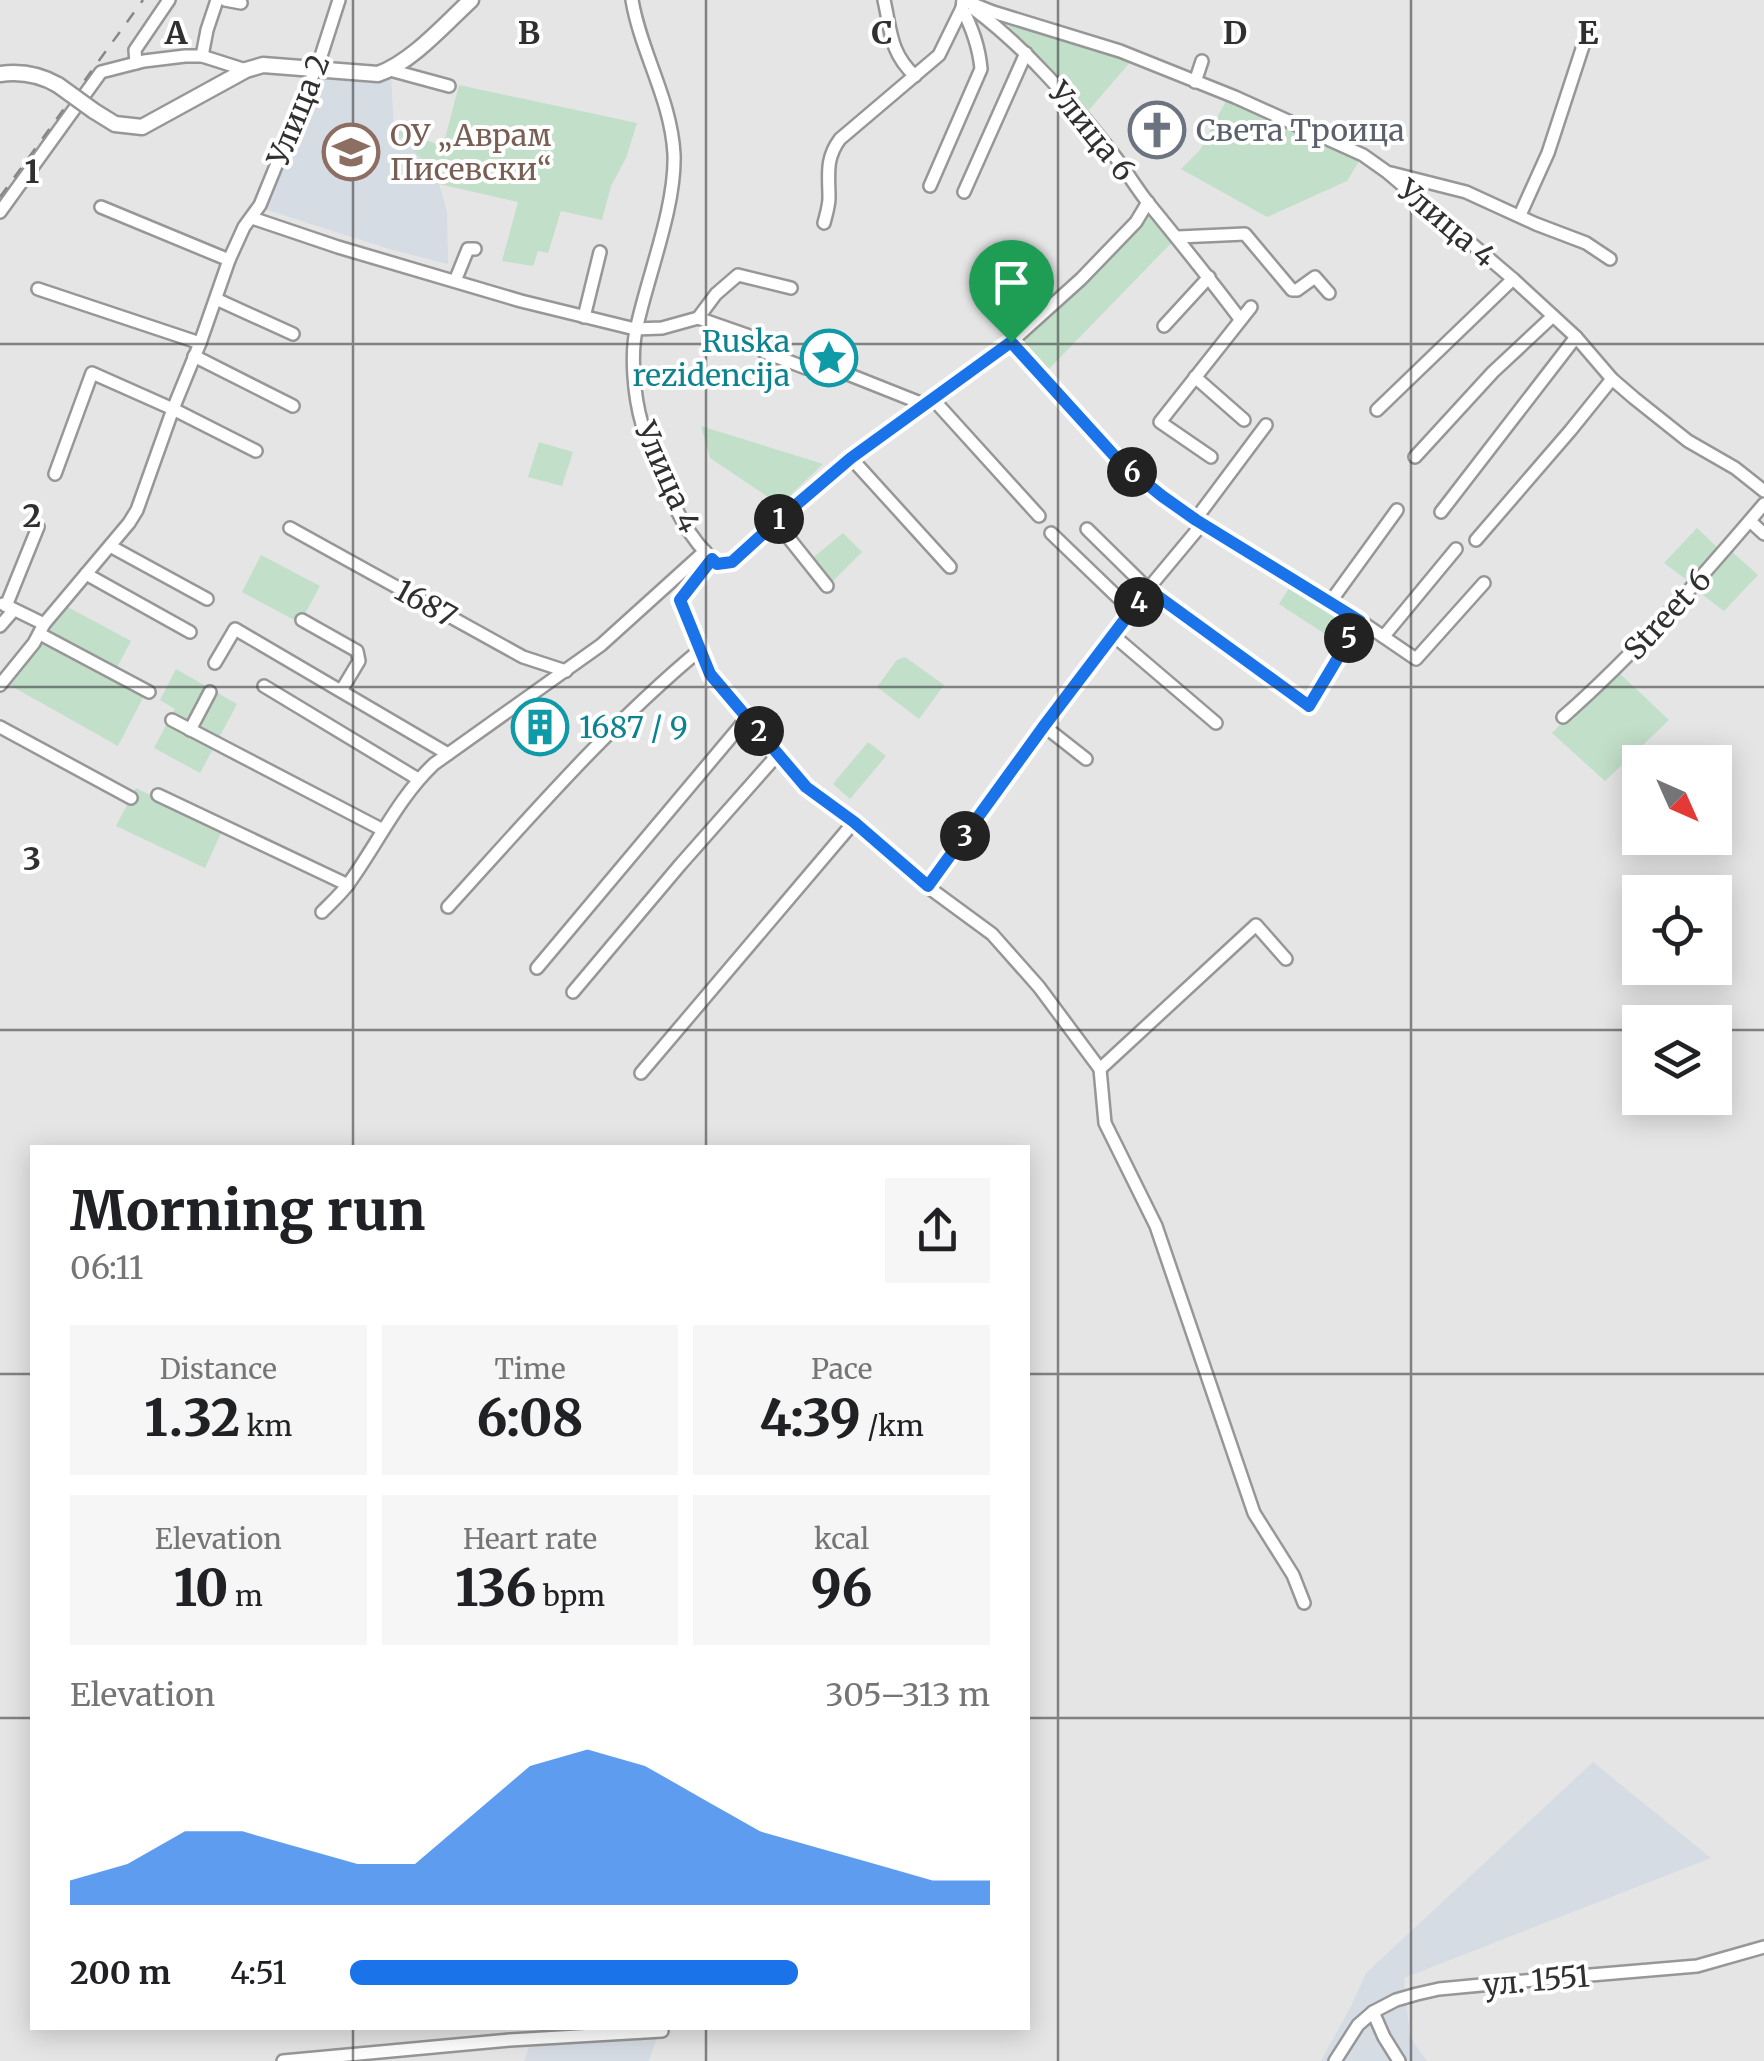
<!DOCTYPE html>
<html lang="en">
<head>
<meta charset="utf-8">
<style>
	body { margin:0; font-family:Merriweather,serif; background:#f6f6f6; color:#202124; height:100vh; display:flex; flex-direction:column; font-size:38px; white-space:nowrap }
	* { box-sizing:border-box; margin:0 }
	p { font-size:32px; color:#757577 }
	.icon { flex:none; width:55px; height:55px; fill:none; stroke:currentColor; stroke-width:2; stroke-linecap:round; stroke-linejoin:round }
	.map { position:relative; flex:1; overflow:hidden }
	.details { position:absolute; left:30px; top:1145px; width:1000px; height:885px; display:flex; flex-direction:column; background:#fff; border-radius:0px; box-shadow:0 5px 25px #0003 }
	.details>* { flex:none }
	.needle { width:65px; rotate:135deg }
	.fabs { position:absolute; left:1622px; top:745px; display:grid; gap:20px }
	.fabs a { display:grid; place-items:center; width:110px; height:110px; border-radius:0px; background:#fff; box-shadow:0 5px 25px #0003; font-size:50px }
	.pin { position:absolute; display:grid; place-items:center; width:85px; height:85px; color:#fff; margin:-102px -42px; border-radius:50% 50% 50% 0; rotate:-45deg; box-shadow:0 0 10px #0007 }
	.pin .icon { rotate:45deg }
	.km { position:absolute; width:50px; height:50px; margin:-25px; border-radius:50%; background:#222; color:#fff; font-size:28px; line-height:50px; text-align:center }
	.round { display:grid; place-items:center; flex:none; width:105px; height:105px; border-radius:0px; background:#f6f6f6 }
	.head { display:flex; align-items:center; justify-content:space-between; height:170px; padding:0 40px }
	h1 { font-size:55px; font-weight:800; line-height:75px }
	.metrics { display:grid; grid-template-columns:repeat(3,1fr); gap:15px; height:170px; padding:10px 40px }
	.metrics div { display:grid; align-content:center; border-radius:0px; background:#f6f6f6; text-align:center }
	.metrics b { font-size:50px; font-weight:800 }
	.metrics small { font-size:28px; font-weight:400 }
	.metrics p { font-size:28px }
	.chart { height:280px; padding:20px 40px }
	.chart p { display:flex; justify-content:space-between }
	.chart svg { width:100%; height:180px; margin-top:10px; fill:#1a73e8; opacity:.7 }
	ul { padding:0 40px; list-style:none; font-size:32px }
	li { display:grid; grid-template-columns:160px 120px 1fr; align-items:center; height:75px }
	li i { height:25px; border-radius:12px; background:#1a73e8 }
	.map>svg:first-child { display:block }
</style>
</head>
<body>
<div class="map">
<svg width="1764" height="2061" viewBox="0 0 1764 2061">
	<rect width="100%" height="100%" fill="#e5e5e6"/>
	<g fill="#d6dce3">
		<path d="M 315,73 L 391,76 L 394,129 L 437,176 L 447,212 L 448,264 L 389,249 L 264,209 Z"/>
		<path d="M 1593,1762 L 1711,1858 L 1404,1978 L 1410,2037 L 1427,2061 L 1321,2061 L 1351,2006 L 1366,1973 Z"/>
		<path d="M 657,2037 L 649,2061 L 524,2061 L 530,2044 Z"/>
	</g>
	<g fill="#c2dfc9">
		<path d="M 1014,20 L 1132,60 L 1089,110 L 1007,29 Z"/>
		<path d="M 459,85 L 637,123 L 626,158 L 611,186 L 602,220 L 561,211 L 548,253 L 538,251 L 533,266 L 502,261 L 518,202 L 439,184 L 437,176 L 394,129 L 443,146 Z"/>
		<path d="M 1229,95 L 1362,156 L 1347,181 L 1267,217 L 1181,169 L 1200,150 Z"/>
		<path d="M 1151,211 L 1176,238 L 1045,373 L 1021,347 L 1022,339 L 1139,226 Z"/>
		<path d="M 701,426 L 823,464 L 780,505 L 710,458 Z"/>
		<path d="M 539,442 L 573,452 L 562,486 L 528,477 Z"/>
		<path d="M 1697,528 L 1721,551 L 1691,583 L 1664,563 Z"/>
		<path d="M 843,533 L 862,552 L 829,585 L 809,561 Z"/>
		<path d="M 1730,550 L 1758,575 L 1724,611 L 1695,589 Z"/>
		<path d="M 261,555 L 320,586 L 300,623 L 242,592 Z"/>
		<path d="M 1293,582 L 1354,620 L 1339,643 L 1279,604 Z"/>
		<path d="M 64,605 L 131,641 L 115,671 L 45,635 L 45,627 Z"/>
		<path d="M 42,638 L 145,694 L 118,746 L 6,683 Z"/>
		<path d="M 905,657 L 944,685 L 919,719 L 877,687 L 897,660 Z"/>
		<path d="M 176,669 L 237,704 L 200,773 L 154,748 L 175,709 L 160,700 Z"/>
		<path d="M 1616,670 L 1669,720 L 1605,781 L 1552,733 Z"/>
		<path d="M 868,742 L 886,756 L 850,799 L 833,784 Z"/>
		<path d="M 136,788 L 222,831 L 205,868 L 116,826 Z"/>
	</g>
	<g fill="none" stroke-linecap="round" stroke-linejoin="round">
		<g stroke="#979798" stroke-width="16">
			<g id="minor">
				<path d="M 225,0 L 241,3"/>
				<path d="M 632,0 C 641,53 671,99 674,154 C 676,206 648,275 637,326 C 630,353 634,397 642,424 C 646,439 653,453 659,467 C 672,504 687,537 717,564 L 732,562 L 851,458 L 1011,342 L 1081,279 L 1136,222 L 1148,202"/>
				<path d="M 884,0 C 891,31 890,53 915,76"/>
				<path d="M 963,0 L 993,12 L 1120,51 L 1235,97 L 1363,155 L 1387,172 L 1513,279 L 1576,337 L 1612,379 L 1634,398 L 1688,441 L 1735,468 L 1764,491"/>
				<path d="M 974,9 C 1027,49 1072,101 1113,154 C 1126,170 1136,188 1149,204 C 1180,242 1211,280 1240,319"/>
				<path d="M 202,56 L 207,30 L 217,0"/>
				<path d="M 136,63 L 135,50 L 169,0"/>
				<path d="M 390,70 L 449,86"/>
				<path d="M 1195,82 L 1202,61"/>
				<path d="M 1391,173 L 1466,192 L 1536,224 L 1586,243 L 1610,259"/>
				<path d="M 930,186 L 981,69 C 979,46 972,28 962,8"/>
				<path d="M 964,192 L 1026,53"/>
				<path d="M 101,207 L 229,260"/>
				<path d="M 0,212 L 101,72 L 144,61 L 185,56 L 202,56 L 246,70"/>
				<path d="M 1520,215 L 1548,153 L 1583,46"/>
				<path d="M 252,218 L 338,247 L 521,301 L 635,329 L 662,328 L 698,318 L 767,342"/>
				<path d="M 824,223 C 826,215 829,206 829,198 C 829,175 825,159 840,139 L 939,55 L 962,8 L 963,0"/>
				<path d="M 1178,237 L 1245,234 L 1292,290 L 1297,290 L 1315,277 L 1329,293"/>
				<path d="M 455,281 L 468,249 L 475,249"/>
				<path d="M 38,289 L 200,343"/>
				<path d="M 216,299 L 293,334"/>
				<path d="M 584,317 L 600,252"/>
				<path d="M 698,318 L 716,294 L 738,275 L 791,288"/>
				<path d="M 1164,326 L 1209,277"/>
				<path d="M 1011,342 L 1120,462 L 1162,496 L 1195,520 L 1331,601 L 1416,659 L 1484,583"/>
				<path d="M 764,352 L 806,368 L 840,371 L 923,404"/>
				<path d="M 194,356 L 293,406"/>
				<path d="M 1195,377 L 1244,420"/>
				<path d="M 932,398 L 1039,516"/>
				<path d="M 1377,410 L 1513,279"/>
				<path d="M 1211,457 L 1160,422 L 1251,307"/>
				<path d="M 1415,457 L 1493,372 L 1553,316"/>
				<path d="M 851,458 L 950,567"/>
				<path d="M 55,474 L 92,373 L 173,409 L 256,451"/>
				<path d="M 1441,512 L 1576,337"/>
				<path d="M 1195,520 L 1266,425"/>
				<path d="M 1750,521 L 1764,534"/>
				<path d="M 776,522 L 827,586"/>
				<path d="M 290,528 L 523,657 L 566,671"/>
				<path d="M 1087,529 L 1148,589 L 1309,706 L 1360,621"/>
				<path d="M 1051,533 L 1132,611"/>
				<path d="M 1476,540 L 1570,431 L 1612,379"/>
				<path d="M 110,546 L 207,599"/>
				<path d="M 712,559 L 681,600 L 710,674 L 806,787 L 854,822 L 928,887 L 992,934 L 1039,987 L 1100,1069 L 1105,1123 L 1156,1226 L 1254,1513 L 1293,1575 L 1304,1603"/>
				<path d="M 86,574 L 190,632"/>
				<path d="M 1331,601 L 1397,510"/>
				<path d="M 3,604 L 44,624"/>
				<path d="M 6,606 L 38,527"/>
				<path d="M 302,620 L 357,651 L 359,661 L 341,691"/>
				<path d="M 0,626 L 13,611"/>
				<path d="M 40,634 L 149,692"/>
				<path d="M 1114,636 L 1216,723"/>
				<path d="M 1384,636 L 1456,549"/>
				<path d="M 215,663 L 235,629 L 448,754"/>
				<path d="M 0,685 L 34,643 L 44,624 L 129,523 L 137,510 L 173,409 L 200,343 L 229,260 L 244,227 L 260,205 L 322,53 L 339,0"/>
				<path d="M 264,686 L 418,779"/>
				<path d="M 1563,717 C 1636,653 1700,579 1764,504"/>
				<path d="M 172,720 L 383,830"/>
				<path d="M 1044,726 L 1086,759"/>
				<path d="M 0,727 L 131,798"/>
				<path d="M 190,730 L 210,692"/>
				<path d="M 158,795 L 348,885"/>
				<path d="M 928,887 L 1044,726 L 1148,589 L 1203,523"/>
				<path d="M 448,907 C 529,818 608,726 701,649"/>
				<path d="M 322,912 C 331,903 342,893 349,883 C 378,843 398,798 434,764 L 601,645 L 705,551"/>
				<path d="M 537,968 L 747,718"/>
				<path d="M 573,992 L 680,865 L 779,753"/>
				<path d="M 1100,1069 L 1256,925 L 1286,959"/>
				<path d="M 641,1073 L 854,822"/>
				<path d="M 1373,2012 L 1384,2037 L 1399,2061"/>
				<path d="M 283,2061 L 510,2040 L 662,2031"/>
				<path d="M 1335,2061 L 1358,2025 L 1373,2012 L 1396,2000 L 1417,1994 L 1439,1989 L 1567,1977 L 1697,1966 L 1764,1947"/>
			</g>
		</g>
		<g stroke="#979798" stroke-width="19">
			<g id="tertiary">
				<path d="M 0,74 C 21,71 39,74 58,85"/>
				<path d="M 94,111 L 115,124 L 142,127 L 246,70 L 263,65 L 378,74 C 412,62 445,24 471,0"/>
			</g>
		</g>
		<use href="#minor" stroke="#fff" stroke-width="11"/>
		<use href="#tertiary" stroke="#fff" stroke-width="14"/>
		<path stroke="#888889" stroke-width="2.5" stroke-dasharray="12 12" stroke-linecap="butt" d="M 0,197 L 143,0"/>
		<g stroke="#979798" stroke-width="19" stroke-linecap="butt">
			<path id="tertiary-bridge" d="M 58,85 L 94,111"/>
		</g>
		<use href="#tertiary-bridge" stroke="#fff" stroke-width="14"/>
	</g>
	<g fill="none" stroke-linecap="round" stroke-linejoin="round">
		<g stroke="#fff" stroke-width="20">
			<path id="route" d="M 1011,342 L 1120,462 L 1162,496 L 1196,520 L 1360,621 L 1309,706 L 1148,589 L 1044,726 L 928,886 L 854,822 L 806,787 L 710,674 L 680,600 L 712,559 L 717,564 L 732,562 L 776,522 L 851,458 Z"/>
		</g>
		<use href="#route" stroke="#1a73e8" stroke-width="12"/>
	</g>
	<path fill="none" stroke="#303031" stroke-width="2.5" stroke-opacity="0.55" d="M 353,0 L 353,1148M 706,0 L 706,1148M 1058,0 L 1058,2061M 1411,0 L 1411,2061M 0,344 L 1764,344M 0,687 L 1764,687M 0,1030 L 1640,1030M 1715,1030 L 1764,1030M 0,1374 L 32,1374M 1028,1374 L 1764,1374M 0,1718 L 32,1718M 1028,1718 L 1764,1718M 353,2028 L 353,2061M 706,2028 L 706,2061"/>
	<defs>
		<g id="church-ring" transform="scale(2.875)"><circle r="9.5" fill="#fff" stroke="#6b7280" stroke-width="1.5"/><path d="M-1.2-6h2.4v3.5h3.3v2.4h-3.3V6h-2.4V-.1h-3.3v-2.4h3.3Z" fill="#6b7280"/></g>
		<g id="school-ring" transform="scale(2.875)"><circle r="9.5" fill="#fff" stroke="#8d6e63" stroke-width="1.5"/><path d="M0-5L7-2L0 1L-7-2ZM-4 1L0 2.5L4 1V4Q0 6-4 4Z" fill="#8d6e63"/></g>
		<g id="sight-ring" transform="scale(2.875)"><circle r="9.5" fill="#fff" stroke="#0f9aa8" stroke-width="1.5"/><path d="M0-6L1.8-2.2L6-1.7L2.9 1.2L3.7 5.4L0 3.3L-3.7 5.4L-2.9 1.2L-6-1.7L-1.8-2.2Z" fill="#0f9aa8"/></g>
		<g id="building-ring" transform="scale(2.875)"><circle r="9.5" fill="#fff" stroke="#0f9aa8" stroke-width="1.5"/><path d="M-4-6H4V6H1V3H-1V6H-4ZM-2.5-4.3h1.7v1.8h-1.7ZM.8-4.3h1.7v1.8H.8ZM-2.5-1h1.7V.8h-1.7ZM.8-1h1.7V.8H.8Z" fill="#0f9aa8"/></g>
	</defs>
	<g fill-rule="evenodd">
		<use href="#church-ring" x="1157" y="130"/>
		<use href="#school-ring" x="351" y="152"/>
		<use href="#sight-ring" x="829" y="358"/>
		<use href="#building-ring" x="540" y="727"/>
	</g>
	<g text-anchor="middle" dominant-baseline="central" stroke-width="8" stroke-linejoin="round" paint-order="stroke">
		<g font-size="30" fill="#303031" stroke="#fff">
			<text transform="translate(298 110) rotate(-68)">Улица 2</text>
			<text transform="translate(1092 131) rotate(51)">Улица 6</text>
			<text transform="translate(1447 223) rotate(40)">Улица 4</text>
			<text transform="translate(668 477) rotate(66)">Улица 4</text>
			<text transform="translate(426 603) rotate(29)">1687</text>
			<text transform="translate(1667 614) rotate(-47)">Street 6</text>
			<text transform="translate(1536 1980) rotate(-5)">ул. 1551</text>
		</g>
		<g font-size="30" fill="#5b616d" stroke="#fff" text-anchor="start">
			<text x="1196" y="130">Света Троица</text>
		</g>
		<g font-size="30" fill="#785e54" stroke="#fff" text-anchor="start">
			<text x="390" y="135">ОУ „Аврам<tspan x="390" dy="34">Писевски“</tspan></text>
		</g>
		<g font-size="30" fill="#0d838f" stroke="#fff" text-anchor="end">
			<text x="790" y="341">Ruska<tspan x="790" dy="34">rezidencija</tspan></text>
			<text x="579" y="727" text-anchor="start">1687 / 9</text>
		</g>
	</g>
	<g font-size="32" text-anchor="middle" font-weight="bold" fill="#303031" stroke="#fff" stroke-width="8" stroke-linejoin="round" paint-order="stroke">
		<text x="176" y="44">A</text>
		<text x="529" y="44">B</text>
		<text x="882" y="44">C</text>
		<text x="1235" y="44">D</text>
		<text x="1588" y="44">E</text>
		<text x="32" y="183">1</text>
		<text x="32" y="527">2</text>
		<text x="32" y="870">3</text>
	</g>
</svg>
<div class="fabs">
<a><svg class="needle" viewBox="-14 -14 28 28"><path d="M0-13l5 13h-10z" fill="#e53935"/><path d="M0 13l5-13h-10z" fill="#757577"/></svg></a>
<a><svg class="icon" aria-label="locate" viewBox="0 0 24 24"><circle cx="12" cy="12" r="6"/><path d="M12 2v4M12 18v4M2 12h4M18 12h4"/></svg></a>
<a><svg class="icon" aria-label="layers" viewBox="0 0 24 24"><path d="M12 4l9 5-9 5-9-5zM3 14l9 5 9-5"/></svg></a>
</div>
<div class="pin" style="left:1011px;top:342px;background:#1e9e55"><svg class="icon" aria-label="arrive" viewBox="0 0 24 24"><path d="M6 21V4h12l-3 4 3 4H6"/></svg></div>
<b class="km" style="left:779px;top:519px">1</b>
<b class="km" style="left:759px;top:731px">2</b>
<b class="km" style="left:965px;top:836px">3</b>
<b class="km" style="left:1139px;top:602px">4</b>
<b class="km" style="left:1349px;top:638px">5</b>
<b class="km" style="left:1132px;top:472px">6</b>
<section class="details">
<div class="head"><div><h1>Morning run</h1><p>06:11</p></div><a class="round"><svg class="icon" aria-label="share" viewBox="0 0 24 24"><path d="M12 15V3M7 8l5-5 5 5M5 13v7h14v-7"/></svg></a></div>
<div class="metrics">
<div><p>Distance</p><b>1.32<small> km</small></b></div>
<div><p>Time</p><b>6:08</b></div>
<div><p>Pace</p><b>4:39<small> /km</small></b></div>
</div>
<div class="metrics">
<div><p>Elevation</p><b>10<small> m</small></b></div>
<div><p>Heart rate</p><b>136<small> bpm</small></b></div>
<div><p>kcal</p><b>96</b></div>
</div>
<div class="chart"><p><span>Elevation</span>305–313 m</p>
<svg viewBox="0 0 160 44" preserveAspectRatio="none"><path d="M0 44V38L10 34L20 26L30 26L40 30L50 34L60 34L70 22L80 10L90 6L100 10L110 18L120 26L130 30L140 34L150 38L160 38V44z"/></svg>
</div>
<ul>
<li><b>200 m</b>4:51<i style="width:70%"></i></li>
</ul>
</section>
</div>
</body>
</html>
